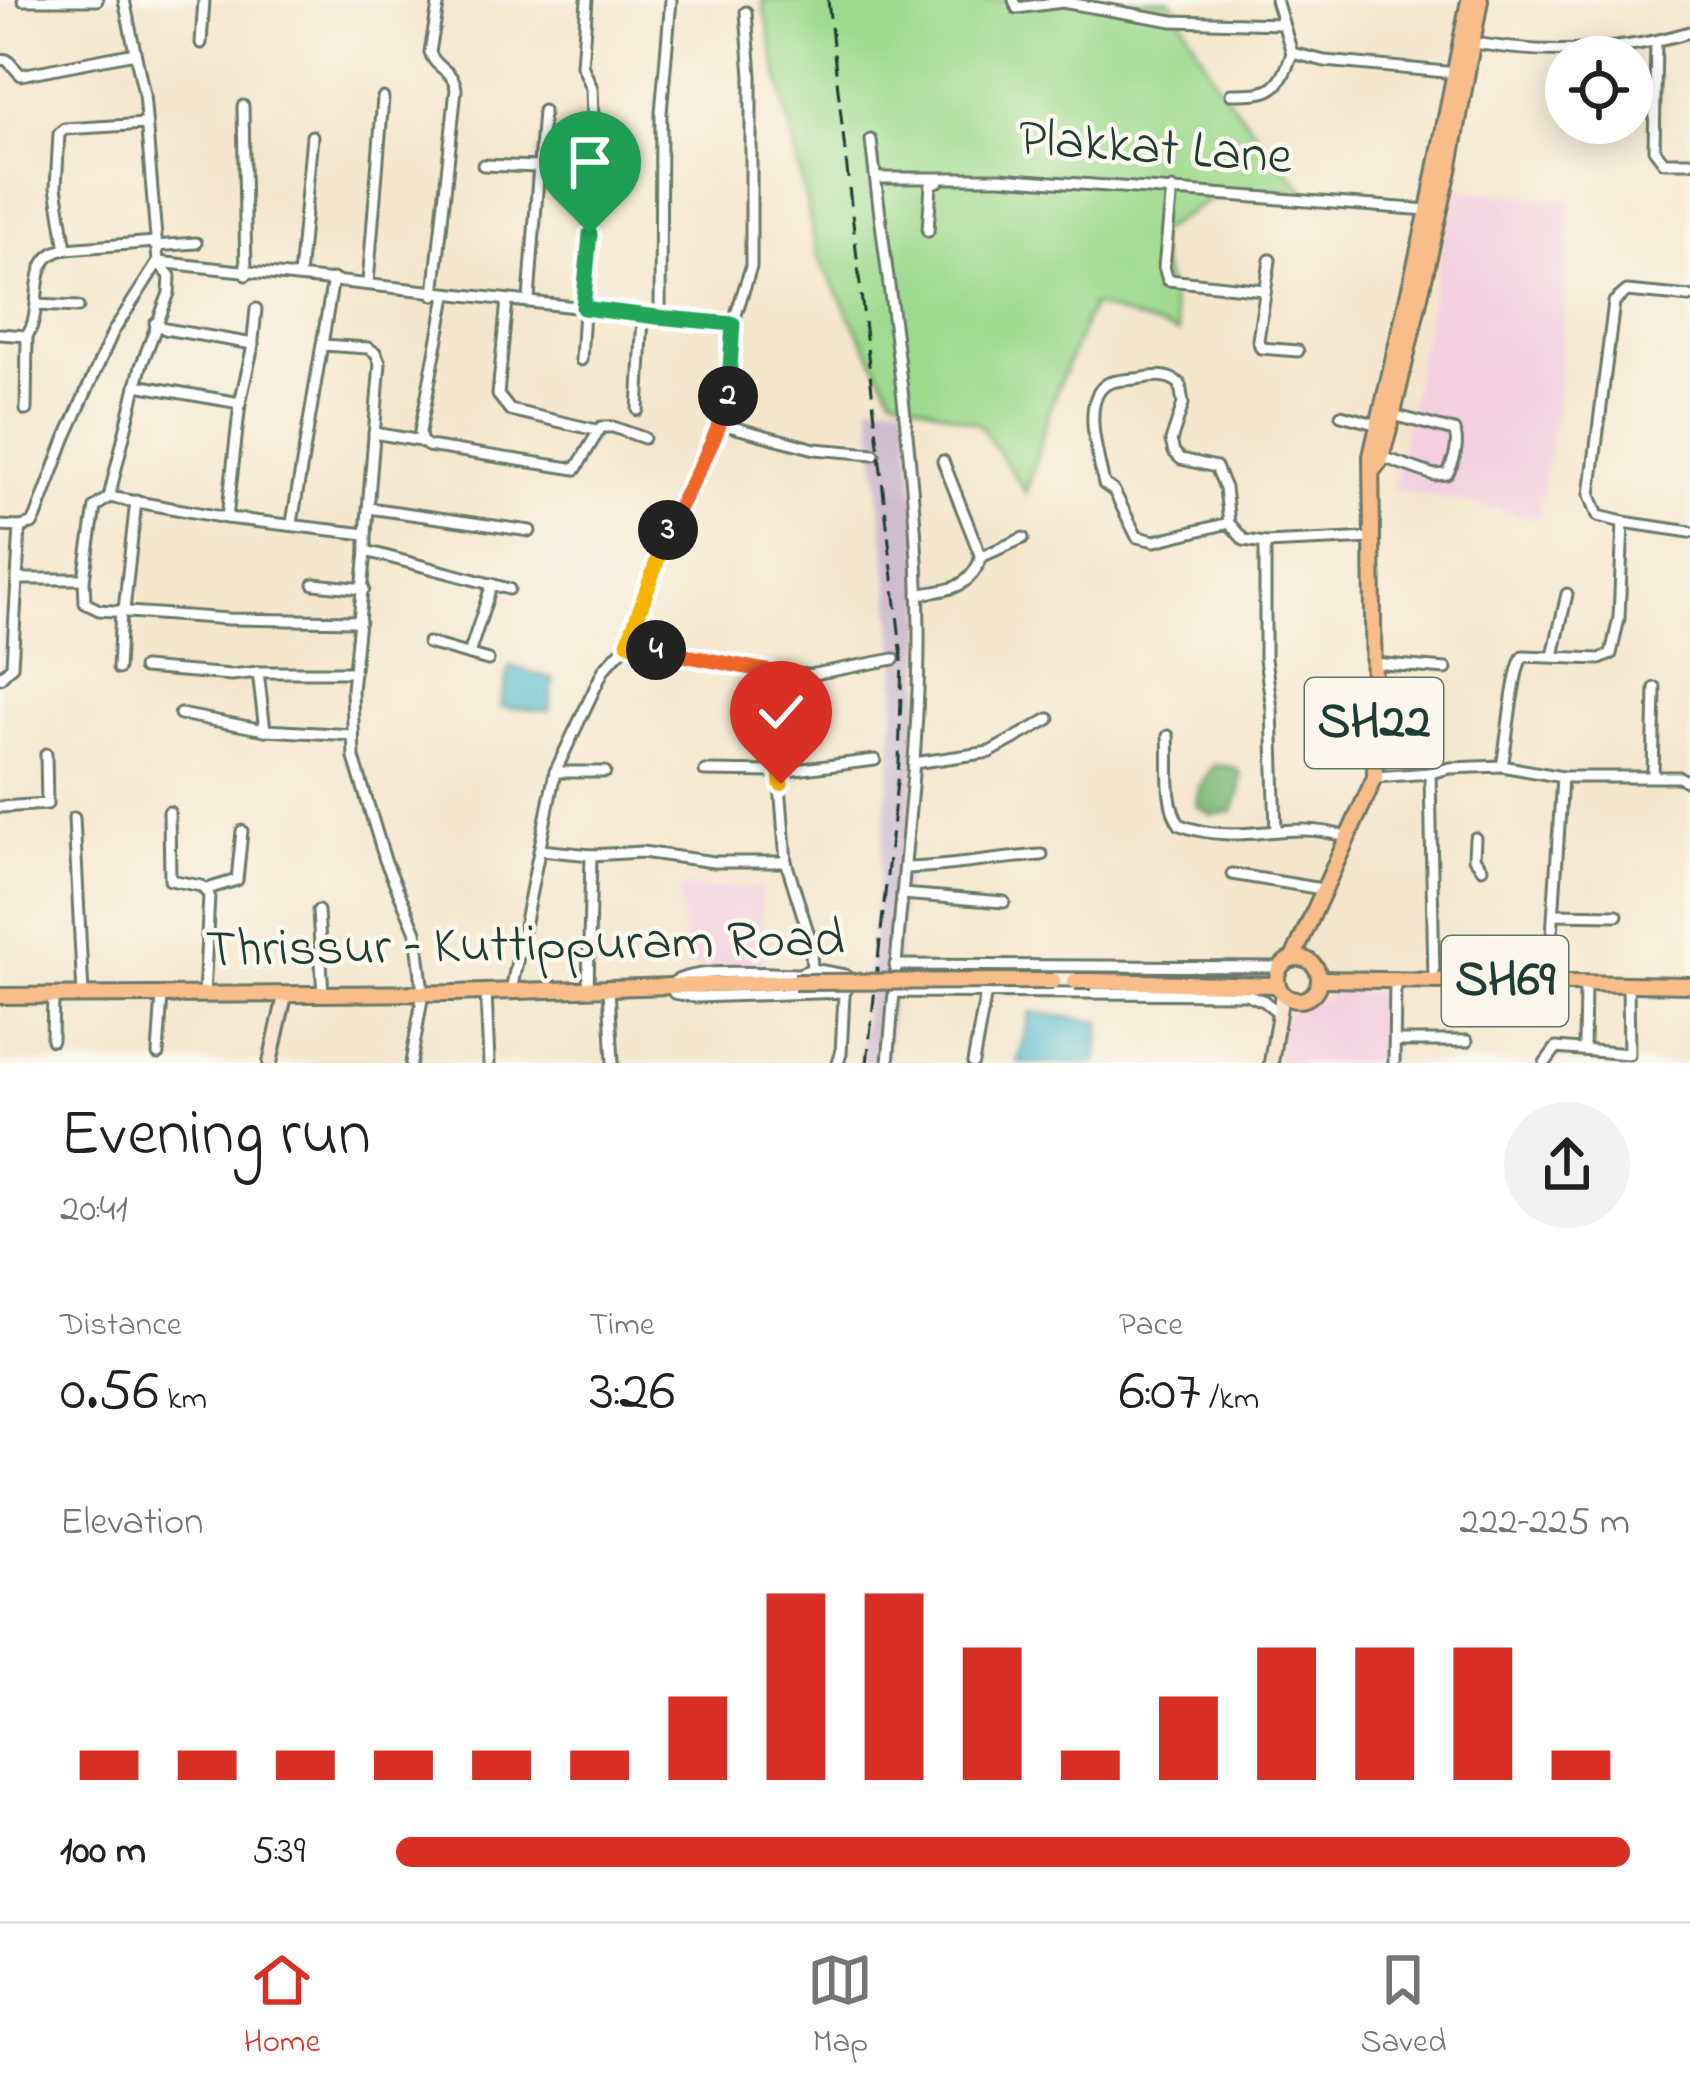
<!DOCTYPE html>
<html lang="en">
<head>
<meta charset="utf-8">
<style>
	body { margin:0; font-family:"Indie Flower",sans-serif; background:#f2f2f2; color:#202124; height:100vh; display:flex; flex-direction:column; font-size:45px; white-space:nowrap }
	* { box-sizing:border-box; margin:0 }
	p { font-size:39px; color:#757577 }
	.icon { flex:none; width:66px; height:66px; fill:none; stroke:currentColor; stroke-width:2; stroke-linecap:round; stroke-linejoin:round }
	.map { position:relative; height:1063px; overflow:hidden }
	.drawer { display:flex; flex-direction:column; background:#fff; flex:1 }
	.drawer>* { flex:none }
	.tools { position:absolute; left:1545px; top:36px; display:grid; gap:24px }
	.tools a { display:grid; place-items:center; width:108px; height:108px; border-radius:50%; background:#fff; box-shadow:0 6px 30px #0003; font-size:60px }
	.pin { position:absolute; display:grid; place-items:center; width:102px; height:102px; color:#fff; margin:-123px -51px; border-radius:50% 50% 50% 0; rotate:-45deg; box-shadow:0 0 12px #0007 }
	.pin .icon { rotate:45deg }
	.km { position:absolute; width:60px; height:60px; margin:-30px; border-radius:50%; background:#222; color:#fff; font-size:33px; line-height:60px; text-align:center }
	.round { display:grid; place-items:center; flex:none; width:126px; height:126px; border-radius:63px; background:#f2f2f2 }
	.overview { display:flex; align-items:center; justify-content:space-between; height:204px; padding:0 60px }
	h1 { font-size:66px; font-weight:600; line-height:90px }
	.metrics { display:grid; grid-template-columns:repeat(3,1fr); gap:18px; height:204px; padding:12px 60px }
	.metrics div { display:grid; align-content:center }
	.metrics b { font-size:60px; font-weight:600 }
	.metrics small { font-size:33px; font-weight:400 }
	.metrics p { font-size:33px }
	.chart { height:336px; padding:24px 60px }
	.chart p { display:flex; justify-content:space-between }
	.chart svg { width:100%; height:216px; margin-top:12px; stroke:#d93025; stroke-width:6 }
	ul { padding:0 60px; list-style:none; font-size:39px }
	li { display:grid; grid-template-columns:192px 144px 1fr; align-items:center; height:90px }
	li i { height:30px; border-radius:15px; background:#d93025 }
	.dock { display:flex; justify-content:space-around; align-items:center; height:168px; border-top:3px solid #e0e0e0; background:#fff; font-size:33px; color:#757577 }
	.dock a { display:grid; justify-items:center; gap:6px }
	.dock .selected { color:#d93025 }
	.map>svg:first-child { display:block }
</style>
</head>
<body>
<div class="map">
<svg width="1690" height="1063" viewBox="0 0 1690 1063">
	<rect width="100%" height="100%" fill="#fbf7ec"/>
	<filter id="ink" filterUnits="userSpaceOnUse"><feTurbulence type="fractalNoise" baseFrequency=".00833" numOctaves="2"/><feDisplacementMap in="SourceGraphic" scale="24" xChannelSelector="R" yChannelSelector="G"/><feConvolveMatrix kernelMatrix="1 2 1 2 8 2 1 2 1" color-interpolation-filters="sRGB"/></filter>
	<filter id="wash" filterUnits="userSpaceOnUse"><feTurbulence type="fractalNoise" baseFrequency=".004" numOctaves="4" result="noise"/><feDisplacementMap in="SourceGraphic" scale="48" xChannelSelector="R" yChannelSelector="G"/><feGaussianBlur stdDeviation="2.7" result="paint"/><feColorMatrix in="noise" values="0 0 0 0 0 0 0 0 0 0 0 0 0 0 0 0 0 1.4 0 .05"/><feComposite in="paint" operator="in"/></filter>
	<g filter="url(#wash)">
		<rect width="100%" height="100%" fill="#f4e6cc"/>
		<g fill="#f3cfe0">
			<path d="M 1454,188 L 1571,201 L 1560,388 L 1538,518 L 1393,488 Z"/>
			<path d="M 761,887 L 762,967 L 687,967 L 679,889 Z"/>
			<path d="M 1342,991 L 1391,993 L 1391,1063 L 1277,1063 L 1280,1028 L 1287,1013 Z"/>
		</g>
		<path fill="#cfbdcf" d="M 898,402 L 905,404 L 925,583 L 921,710 L 887,1063 L 859,1063 L 892,752 L 897,663 L 870,403 Z"/>
		<path fill="#9dda8e" stroke="#5e8c61" stroke-width="3" d="M 762,0 L 1171,0 L 1219,87 L 1303,189 L 1216,196 L 1154,235 L 1179,333 L 1092,305 L 1052,402 L 1026,493 L 979,424 L 892,394 L 818,257 Z"/>
		<path fill="#7eba79" stroke="#4e7c56" stroke-width="3" d="M 1214,765 L 1232,767 L 1241,773 L 1240,793 L 1233,811 L 1212,815 L 1197,806 L 1199,787 Z"/>
		<g fill="#52bcce" stroke="#387c81" stroke-width="3">
			<path d="M 510,666 L 553,679 L 549,711 L 500,707 Z"/>
			<path d="M 1030,1012 L 1101,1022 L 1097,1063 L 1018,1063 Z"/>
		</g>
	</g>
	<g filter="url(#ink)">
		<g fill="none" stroke-linecap="round" stroke-linejoin="round">
			<g stroke="#6a7869" stroke-width="15">
				<g id="street">
					<path d="M 23,0 L 97,0"/>
					<path d="M 1014,0 L 1017,8 L 1062,2 L 1173,21 L 1281,24"/>
					<path d="M 1276,0 L 1292,53 L 1325,61 L 1457,73"/>
					<path d="M 1656,41 L 1654,149 L 1664,162 L 1690,162"/>
					<path d="M 1470,42 C 1545,56 1617,53 1690,32"/>
					<path d="M 201,43 L 204,0"/>
					<path d="M 0,59 L 7,60 L 21,75 L 135,53"/>
					<path d="M 1231,94 C 1271,94 1279,93 1292,53"/>
					<path d="M 243,106 L 246,275"/>
					<path d="M 146,124 L 64,129 L 59,134 L 56,187 L 66,249 L 155,242"/>
					<path d="M 871,140 C 889,302 918,466 919,629 C 920,751 902,871 894,992"/>
					<path d="M 483,165 L 539,167"/>
					<path d="M 876,178 L 1000,178 L 1428,210"/>
					<path d="M 1172,189 L 1164,267 L 1168,280 L 1264,290"/>
					<path d="M 928,231 L 931,184 L 939,181"/>
					<path d="M 155,246 L 196,243"/>
					<path d="M 1270,260 L 1258,340 L 1261,348 L 1298,351"/>
					<path d="M 158,262 L 733,324"/>
					<path d="M 299,277 L 312,136"/>
					<path d="M 368,283 L 383,98"/>
					<path d="M 434,295 L 456,89 C 454,70 434,68 430,52 L 439,0"/>
					<path d="M 446,296 L 420,432 L 421,441 L 428,446 L 576,469 L 601,427 L 613,427 L 644,438"/>
					<path d="M 529,299 L 543,111"/>
					<path d="M 507,300 L 498,395 L 510,410 L 596,430"/>
					<path d="M 37,305 L 78,307"/>
					<path d="M 660,317 L 661,113 L 671,0"/>
					<path d="M 155,323 L 165,329 L 253,344"/>
					<path d="M 0,334 L 27,336 C 46,306 24,256 66,249"/>
					<path d="M 322,345 L 368,348 L 376,353 L 380,363 L 366,534"/>
					<path d="M 581,360 L 594,145 L 592,88 L 582,65 L 587,0"/>
					<path d="M 136,385 L 240,403 L 252,350 L 256,309"/>
					<path d="M 26,410 L 27,336"/>
					<path d="M 638,410 L 643,316"/>
					<path d="M 1341,415 L 1379,425"/>
					<path d="M 721,424 L 815,449 L 874,454"/>
					<path d="M 374,433 L 421,441"/>
					<path d="M 1382,457 L 1434,475 L 1447,474 C 1454,463 1460,442 1454,431 L 1393,415"/>
					<path d="M 109,497 L 141,366 L 169,293 L 170,276 L 158,262"/>
					<path d="M 369,508 L 530,531"/>
					<path d="M 227,518 L 240,403"/>
					<path d="M 1623,522 L 1598,516 L 1590,495 L 1614,302 L 1627,291 L 1690,297"/>
					<path d="M 292,523 L 333,279"/>
					<path d="M 1229,523 L 1225,488 L 1216,467 L 1181,459 L 1174,452 L 1171,441 L 1183,404 L 1180,384 C 1166,372 1152,377 1135,379 C 1126,380 1114,380 1107,384 C 1080,400 1099,459 1104,484 L 1114,491 L 1137,537 L 1155,541 L 1229,523 L 1244,540 L 1265,543 L 1372,538"/>
					<path d="M 0,526 L 20,527 L 12,666 L 0,678"/>
					<path d="M 20,527 L 32,524 L 36,517 L 65,439 L 113,332 L 158,262 L 144,94 L 124,0"/>
					<path d="M 1265,543 L 1265,659 L 1272,709 L 1276,831"/>
					<path d="M 981,557 L 1023,538"/>
					<path d="M 18,579 L 84,579 L 85,603 L 99,610 L 229,619 L 360,621"/>
					<path d="M 84,579 L 95,507 L 109,497 L 227,518 L 366,534 L 366,551"/>
					<path d="M 314,584 L 364,589"/>
					<path d="M 918,594 C 948,591 971,588 981,557 L 943,461"/>
					<path d="M 124,610 L 136,501"/>
					<path d="M 428,643 L 488,660"/>
					<path d="M 628,643 L 772,672 L 779,772 L 705,771"/>
					<path d="M 469,654 L 492,584"/>
					<path d="M 1553,656 L 1567,594"/>
					<path d="M 1372,663 L 1446,669"/>
					<path d="M 143,668 L 231,675 L 258,672 L 265,730 L 353,735"/>
					<path d="M 118,669 L 121,610"/>
					<path d="M 258,672 L 354,672"/>
					<path d="M 772,672 L 809,675 L 894,659"/>
					<path d="M 180,714 L 265,730"/>
					<path d="M 1168,736 C 1170,762 1164,804 1180,825 C 1242,848 1287,817 1346,837"/>
					<path d="M 914,763 L 990,752 L 1049,719"/>
					<path d="M 1502,766 L 1562,777 L 1679,777 L 1690,783"/>
					<path d="M 555,772 L 605,772"/>
					<path d="M 1430,773 L 1450,768 L 1502,766 C 1507,743 1513,669 1523,656 L 1600,659 L 1611,654 L 1619,618 L 1623,522 L 1690,532"/>
					<path d="M 1653,776 L 1655,688"/>
					<path d="M 1375,777 L 1430,773 L 1434,980"/>
					<path d="M 0,807 L 47,804 L 46,754"/>
					<path d="M 169,812 L 170,880 L 201,886 L 209,895 L 204,996"/>
					<path d="M 74,818 L 83,995"/>
					<path d="M 1475,838 L 1474,858 L 1482,868"/>
					<path d="M 540,850 L 591,855 L 642,852 L 714,862 L 786,862 L 810,938 L 812,969"/>
					<path d="M 786,862 L 779,772 L 875,760"/>
					<path d="M 905,868 C 952,867 995,858 1042,855"/>
					<path d="M 1232,874 L 1322,889"/>
					<path d="M 207,889 L 237,880 L 242,831"/>
					<path d="M 902,894 L 1004,902"/>
					<path d="M 318,911 L 323,995"/>
					<path d="M 1554,914 L 1617,915"/>
					<path d="M 895,965 L 1280,967"/>
					<path d="M 1549,983 L 1562,777"/>
					<path d="M 609,989 L 613,1063"/>
					<path d="M 588,990 L 591,855"/>
					<path d="M 511,991 L 555,772 L 604,669 L 628,643 L 668,529 L 701,471 L 721,424 L 729,389 L 733,324 L 751,267 L 751,76 L 746,12"/>
					<path d="M 486,992 L 489,1063"/>
					<path d="M 52,1040 L 53,995"/>
					<path d="M 1395,1041 L 1467,1041"/>
					<path d="M 1584,1050 L 1585,984"/>
					<path d="M 158,1054 L 162,996"/>
					<path d="M 411,1063 L 423,993 L 416,932 L 385,860 L 354,758 L 352,690 L 366,551 L 509,589"/>
					<path d="M 838,1063 L 841,1054 L 845,975 L 812,969 L 799,974 C 770,974 687,965 669,986 L 674,993 L 695,997 L 845,992"/>
					<path d="M 888,1063 L 894,992 L 1246,994 L 1264,1001 L 1279,1013"/>
					<path d="M 973,1063 L 986,992"/>
					<path d="M 1394,1063 L 1395,980"/>
					<path d="M 1545,1063 L 1556,1048 L 1629,1054 L 1628,986"/>
				</g>
			</g>
			<g stroke="#6a7869" stroke-width="18">
				<g id="secondary">
					<path d="M 270,1063 L 285,996"/>
					<path d="M 1271,1063 L 1282,994"/>
				</g>
			</g>
			<g stroke="#6a7869" stroke-width="20">
				<g id="primary">
					<path d="M 1373,470 L 1380,462 L 1391,422 L 1450,166 L 1480,0"/>
					<circle cx="1298" cy="979" r="21"/>
					<path d="M 1293,958 L 1375,777 L 1371,456 L 1428,210 L 1469,0"/>
					<path d="M 1320,979 L 1690,985"/>
					<path d="M 1091,981 L 1277,985"/>
					<path d="M 0,996 L 453,993 L 794,982"/>
				</g>
			</g>
			<use href="#street" stroke="#fff" stroke-width="9"/>
			<use href="#secondary" stroke="#fce5d0" stroke-width="12"/>
			<use href="#primary" stroke="#f8bd89" stroke-width="14"/>
			<path stroke="#1f3d34" stroke-width="3" stroke-dasharray="18 9" stroke-linecap="butt" d="M 828,0 L 902,658 L 899,763 L 867,1063"/>
			<g stroke="#6a7869" stroke-width="20" stroke-linecap="butt">
				<g id="primary-bridge">
					<path d="M 1075,981 L 1091,981"/>
					<path d="M 794,982 L 1053,981"/>
				</g>
			</g>
			<use href="#primary-bridge" stroke="#f8bd89" stroke-width="14"/>
		</g>
	</g>
	<g fill="none" stroke-linecap="round" stroke-linejoin="round" filter="url(#ink)">
		<g stroke="#fff" stroke-width="24">
			<path id="split-1" d="M 590,234 L 583,308 L 657,317"/>
		</g>
		<g stroke="#fff" stroke-width="24">
			<path id="split-2" d="M 657,317 L 733,324 L 728,396"/>
		</g>
		<g stroke="#fff" stroke-width="24">
			<path id="split-3" d="M 668,530 C 689,484 716,446 728,396"/>
		</g>
		<g stroke="#fff" stroke-width="24">
			<path id="split-4" d="M 656,650 L 628,643 L 668,530"/>
		</g>
		<g stroke="#fff" stroke-width="24">
			<path id="split-5" d="M 656,650 L 772,672 L 775,701"/>
		</g>
		<g stroke="#fff" stroke-width="24">
			<path id="split-6" d="M 775,701 L 781,784"/>
		</g>
		<use href="#split-1" stroke="#22a559" stroke-width="15"/>
		<use href="#split-2" stroke="#22a559" stroke-width="15"/>
		<use href="#split-3" stroke="#f0652b" stroke-width="15"/>
		<use href="#split-4" stroke="#f5b400" stroke-width="15"/>
		<use href="#split-5" stroke="#f0652b" stroke-width="15"/>
		<use href="#split-6" stroke="#f5b400" stroke-width="15"/>
	</g>
	<g text-anchor="middle" dominant-baseline="central" stroke-width="9" stroke-linejoin="round" paint-order="stroke">
		<g fill="#fbf7ec" stroke="#61756b" stroke-width="3">
			<rect x="1305" y="678" width="138" height="90" rx="9"/>
			<rect x="1442" y="936" width="126" height="90" rx="9"/>
		</g>
		<g font-size="51" font-weight="bold" fill="#1f3d34">
			<text x="1374" y="723">SH22</text>
			<text x="1505" y="981">SH69</text>
		</g>
		<g font-size="54" fill="#1f3d34" stroke="#fbf7ec">
			<text transform="translate(1155 150) rotate(4)">Plakkat Lane</text>
			<text transform="translate(525 947) rotate(-1)">Thrissur – Kuttippuram Road</text>
		</g>
	</g>
</svg>
<div class="tools">
<a><svg class="icon" aria-label="locate" viewBox="0 0 24 24"><circle cx="12" cy="12" r="6"/><path d="M12 2v4M12 18v4M2 12h4M18 12h4"/></svg></a>
</div>
<div class="pin" style="left:590px;top:234px;background:#1e9e55"><svg class="icon" aria-label="arrive" viewBox="0 0 24 24"><path d="M6 21V4h12l-3 4 3 4H6"/></svg></div>
<div class="pin" style="left:781px;top:784px;background:#d93025"><svg class="icon" aria-label="check" viewBox="0 0 24 24"><path d="M5 12l5 5 9-10"/></svg></div>
<b class="km" style="left:728px;top:396px">2</b>
<b class="km" style="left:668px;top:530px">3</b>
<b class="km" style="left:656px;top:650px">4</b>
</div>
<section class="drawer">
<div class="overview"><div><h1>Evening run</h1><p>20:41</p></div><a class="round"><svg class="icon" aria-label="share" viewBox="0 0 24 24"><path d="M12 15V3M7 8l5-5 5 5M5 13v7h14v-7"/></svg></a></div>
<div class="metrics">
<div><p>Distance</p><b>0.56<small> km</small></b></div>
<div><p>Time</p><b>3:26</b></div>
<div><p>Pace</p><b>6:07<small> /km</small></b></div>
</div>
<div class="chart"><p><span>Elevation</span>222–225 m</p>
<svg viewBox="0 0 160 44" preserveAspectRatio="none"><path d="M5 44V38M15 44V38M25 44V38M35 44V38M45 44V38M55 44V38M65 44V27M75 44V6M85 44V6M95 44V17M105 44V38M115 44V27M125 44V17M135 44V17M145 44V17M155 44V38"/></svg>
</div>
<ul>
<li><b>100 m</b>5:39<i style="width:100%"></i></li>
</ul>
</section>
<nav class="dock">
<a class="selected"><svg class="icon" aria-label="home" viewBox="0 0 24 24"><path d="M3 11l9-7 9 7M6 9v11h12V9"/></svg>Home</a>
<a><svg class="icon" aria-label="map" viewBox="0 0 24 24"><path d="M3 6l6-2 6 2 6-2v14l-6 2-6-2-6 2zM9 4v14M15 6v14"/></svg>Map</a>
<a><svg class="icon" aria-label="saved" viewBox="0 0 24 24"><path d="M7 4h10v16l-5-4-5 4z"/></svg>Saved</a>
</nav>
</body>
</html>
